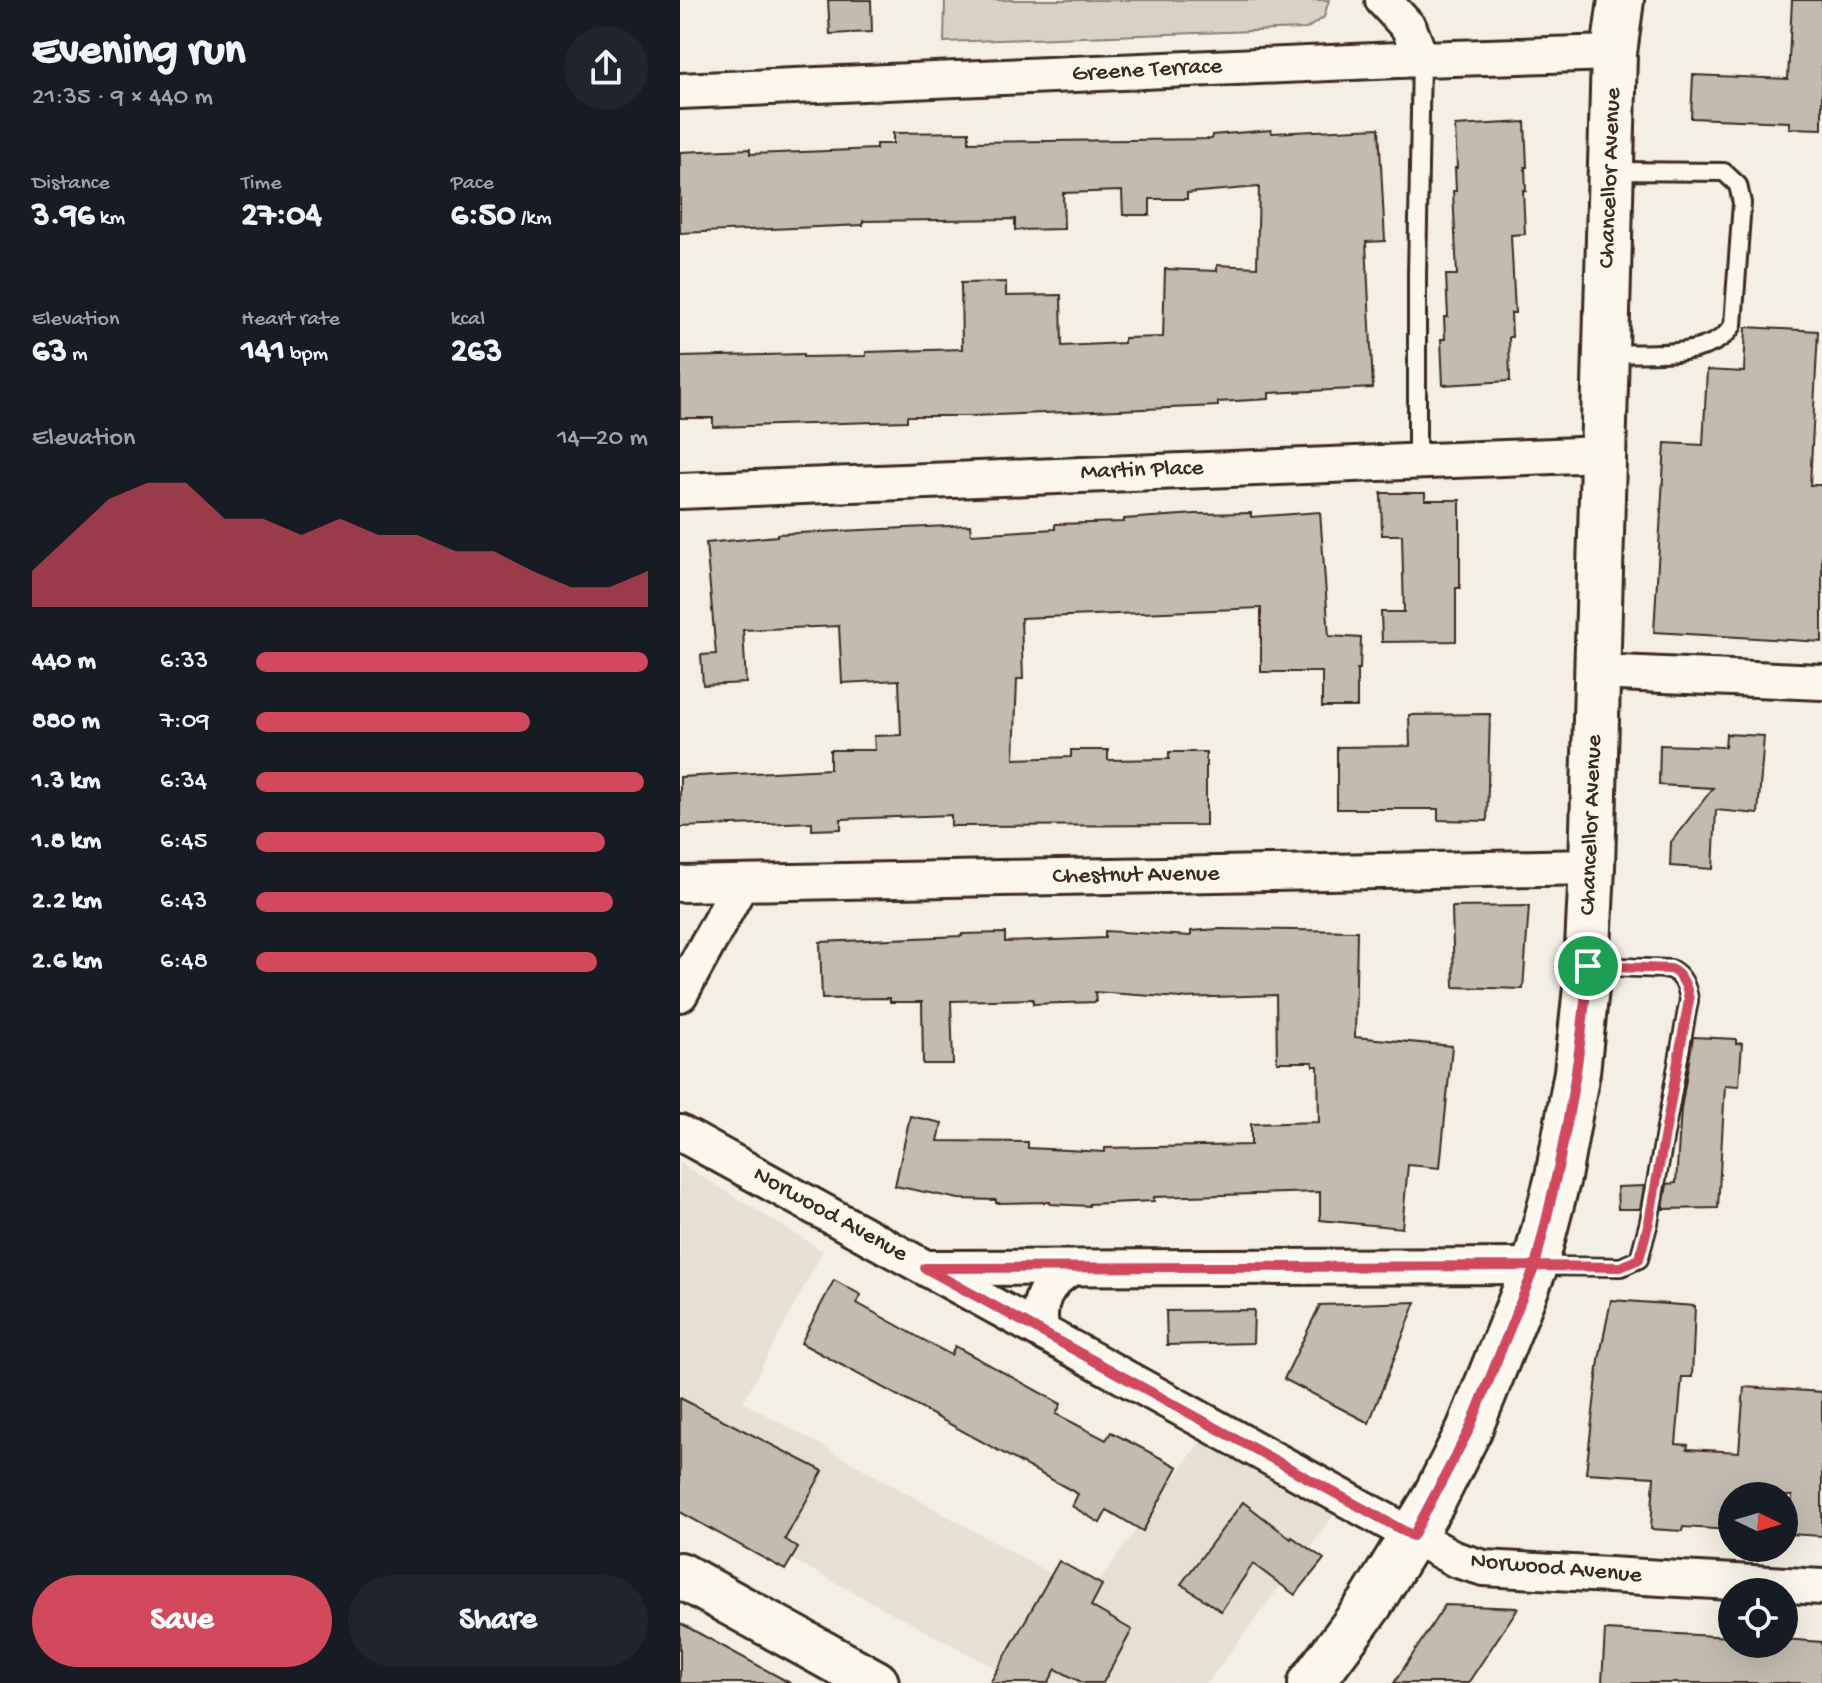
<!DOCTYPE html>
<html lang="en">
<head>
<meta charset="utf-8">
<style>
	body { margin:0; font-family:"Gochi Hand",sans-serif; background:#20242c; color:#f1f3f6; height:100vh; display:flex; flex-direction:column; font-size:30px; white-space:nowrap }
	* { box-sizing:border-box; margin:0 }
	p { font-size:26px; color:#9ea1a6 }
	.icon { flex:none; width:44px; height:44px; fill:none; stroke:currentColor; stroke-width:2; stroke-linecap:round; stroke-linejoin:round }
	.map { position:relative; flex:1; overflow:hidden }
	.details { display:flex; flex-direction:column; background:#171b24; width:680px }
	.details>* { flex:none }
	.needle { width:52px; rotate:95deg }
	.controls { position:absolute; left:1038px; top:1482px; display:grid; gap:16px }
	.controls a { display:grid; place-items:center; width:80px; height:80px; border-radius:50%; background:#171b24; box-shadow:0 8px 32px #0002; font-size:40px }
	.pin { position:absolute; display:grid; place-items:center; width:68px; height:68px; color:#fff; margin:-34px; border:4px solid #fff; border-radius:50%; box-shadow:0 2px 8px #0007 }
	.round { display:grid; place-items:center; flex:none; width:84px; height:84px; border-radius:42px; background:#20242c }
	.head { display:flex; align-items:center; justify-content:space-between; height:136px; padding:0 32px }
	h1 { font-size:44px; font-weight:700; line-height:60px }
	.metrics { display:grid; grid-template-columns:repeat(3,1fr); gap:12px; height:136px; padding:8px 32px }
	.metrics div { display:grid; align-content:center }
	.metrics b { font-size:34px; font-weight:700 }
	.metrics small { font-size:22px; font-weight:400 }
	.metrics p { font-size:22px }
	.chart { height:224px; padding:16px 32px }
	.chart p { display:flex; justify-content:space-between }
	.chart svg { width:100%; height:144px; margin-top:8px; fill:#d1495b; opacity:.7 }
	.cta { display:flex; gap:16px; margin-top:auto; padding:16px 32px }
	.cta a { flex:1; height:92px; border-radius:48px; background:#d1495b; color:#fff; font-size:32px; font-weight:700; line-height:92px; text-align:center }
	.cta a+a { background:#20242c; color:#f1f3f6 }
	ul { padding:0 32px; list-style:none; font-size:26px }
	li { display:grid; grid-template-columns:128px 96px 1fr; align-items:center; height:60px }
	li i { height:20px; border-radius:10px; background:#d1495b }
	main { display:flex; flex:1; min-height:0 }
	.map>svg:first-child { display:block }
</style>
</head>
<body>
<main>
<section class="details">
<div class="head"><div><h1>Evening run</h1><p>21:35 · 9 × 440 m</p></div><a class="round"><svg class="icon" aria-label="share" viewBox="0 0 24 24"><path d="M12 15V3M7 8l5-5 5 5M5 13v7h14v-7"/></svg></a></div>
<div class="metrics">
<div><p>Distance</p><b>3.96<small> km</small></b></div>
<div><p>Time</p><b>27:04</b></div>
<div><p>Pace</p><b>6:50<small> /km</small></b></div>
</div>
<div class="metrics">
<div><p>Elevation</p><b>63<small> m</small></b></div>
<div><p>Heart rate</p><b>141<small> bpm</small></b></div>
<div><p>kcal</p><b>263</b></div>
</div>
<div class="chart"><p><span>Elevation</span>14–20 m</p>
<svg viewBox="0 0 160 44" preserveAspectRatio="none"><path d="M0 44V33L10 22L20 11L30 6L40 6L50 17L60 17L70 22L80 17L90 22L100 22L110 27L120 27L130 33L140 38L150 38L160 33V44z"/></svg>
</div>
<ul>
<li><b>440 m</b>6:33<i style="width:100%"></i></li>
<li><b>880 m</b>7:09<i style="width:70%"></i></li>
<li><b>1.3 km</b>6:34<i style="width:99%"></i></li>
<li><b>1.8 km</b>6:45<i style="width:89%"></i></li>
<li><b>2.2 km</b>6:43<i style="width:91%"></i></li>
<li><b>2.6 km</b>6:48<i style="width:87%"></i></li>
</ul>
<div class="cta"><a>Save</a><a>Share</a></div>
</section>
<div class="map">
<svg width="1142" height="1683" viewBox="0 0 1142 1683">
	<rect width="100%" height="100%" fill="#f3efe4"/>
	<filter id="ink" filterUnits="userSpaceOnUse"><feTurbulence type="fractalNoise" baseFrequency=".0125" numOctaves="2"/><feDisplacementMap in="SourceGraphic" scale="16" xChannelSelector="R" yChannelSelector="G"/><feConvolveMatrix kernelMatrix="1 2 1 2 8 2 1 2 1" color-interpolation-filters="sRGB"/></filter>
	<g filter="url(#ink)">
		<path fill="#e5dfd4" d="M 0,1163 L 143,1251 L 63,1402 L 409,1595 L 525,1435 L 654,1515 L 527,1683 L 344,1683 L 0,1500 Z"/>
		<path fill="#d8d1c6" stroke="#8a7e72" stroke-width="2" d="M 265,0 L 649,0 L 644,17 L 626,29 L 264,42 Z"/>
		<g fill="#c3bbb0" stroke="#3b2a1e" stroke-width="2">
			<path d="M 148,0 L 191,0 L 192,32 L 150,34 Z"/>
			<path d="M 1112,0 L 1142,0 L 1142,129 L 1109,128 L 1109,122 L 1011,118 L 1013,75 L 1108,79 Z"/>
			<path d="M 845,122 L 847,167 L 845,167 L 846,191 L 843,190 L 845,234 L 831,235 L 835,313 L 831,313 L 832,337 L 829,337 L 830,381 L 763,385 L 761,339 L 765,339 L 764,317 L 768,317 L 766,275 L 777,275 L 773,191 L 776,191 L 775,168 L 777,168 L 775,126 Z"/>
			<path d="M 699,128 L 705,241 L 686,242 L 693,388 L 589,393 L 589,399 L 538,402 L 538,406 L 292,416 L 227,416 L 227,421 L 33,427 L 33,418 L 0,418 L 0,357 L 123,354 L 123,357 L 186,356 L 186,352 L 282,349 L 281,283 L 326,282 L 326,296 L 381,295 L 382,346 L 444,343 L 444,338 L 483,337 L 485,269 L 537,271 L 537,265 L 577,267 L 579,187 L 507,193 L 507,199 L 470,199 L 470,215 L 443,215 L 442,191 L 383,193 L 384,229 L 335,230 L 335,219 L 183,221 L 183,225 L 0,233 L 0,152 L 70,149 L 70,154 L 196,149 L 196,144 L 213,144 L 213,133 L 289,132 L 289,142 L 532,139 L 532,135 L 591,130 L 592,133 Z"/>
			<path d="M 1066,327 L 1138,331 L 1130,485 L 1142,485 L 1142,642 L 974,632 L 985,443 L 1023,445 L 1027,370 L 1064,372 Z"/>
			<path d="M 701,493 L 745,493 L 745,500 L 780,500 L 780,588 L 776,588 L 776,641 L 702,642 L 701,612 L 724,612 L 722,535 L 702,535 Z"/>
			<path d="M 640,512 L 649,636 L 681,638 L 680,669 L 677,669 L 677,707 L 642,707 L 642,672 L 581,672 L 581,608 L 341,618 L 343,679 L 337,679 L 334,759 L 391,757 L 391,750 L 428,750 L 428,760 L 489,759 L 489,752 L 526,752 L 526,825 L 271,826 L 271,815 L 161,819 L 161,829 L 132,830 L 132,822 L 0,827 L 0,777 L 150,769 L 150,750 L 195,750 L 194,736 L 221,735 L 219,680 L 162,683 L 159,626 L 63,630 L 66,683 L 23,685 L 21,655 L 36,654 L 26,543 L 97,536 L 97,534 L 290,525 L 291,534 L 375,529 L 375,524 L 444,522 L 444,519 L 516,514 L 571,513 L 571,517 Z"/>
			<path d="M 810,714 L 807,821 L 758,820 L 758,809 L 657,809 L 657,747 L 730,746 L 729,715 Z"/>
			<path d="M 1046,734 L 1084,736 L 1078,814 L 1036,810 L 1033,869 L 990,866 L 991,842 L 1033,788 L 979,785 L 980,745 L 1045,747 Z"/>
			<path d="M 849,906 L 843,989 L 774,987 L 772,907 Z"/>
			<path d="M 539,929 L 677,931 L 675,1037 L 772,1046 L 760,1168 L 728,1165 L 722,1228 L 640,1220 L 640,1192 L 474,1197 L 474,1201 L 409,1204 L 409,1206 L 370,1204 L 370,1202 L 316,1203 L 316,1200 L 279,1199 L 215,1186 L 230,1116 L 262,1123 L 258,1141 L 348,1142 L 348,1148 L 425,1152 L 425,1148 L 571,1145 L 571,1124 L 639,1122 L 638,1066 L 633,1066 L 633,1062 L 597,1062 L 596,995 L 501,998 L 415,992 L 416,1002 L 353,1004 L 353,999 L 271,1001 L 273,1064 L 243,1064 L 242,1002 L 210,1002 L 210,998 L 142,999 L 140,942 L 282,936 L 282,934 L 325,933 L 325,942 L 425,938 L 425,931 L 511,936 L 511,931 Z"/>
			<path d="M 1013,1037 L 1056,1039 L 1056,1044 L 1062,1043 L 1059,1086 L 1045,1085 L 1038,1208 L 983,1209 L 987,1184 L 996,1183 L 1001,1109 Z"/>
			<path d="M 964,1186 L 960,1209 L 938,1209 L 937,1187 Z"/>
			<path d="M 154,1280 L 181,1295 L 177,1303 L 240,1338 L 271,1355 L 275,1346 L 381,1404 L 376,1414 L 426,1440 L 431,1432 L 498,1467 L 463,1531 L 427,1510 L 420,1523 L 392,1506 L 398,1494 L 121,1343 Z"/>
			<path d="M 931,1300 L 1015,1306 L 1012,1377 L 1002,1377 L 996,1444 L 1008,1445 L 1007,1449 L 1059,1452 L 1064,1387 L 1142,1392 L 1142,1536 L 1109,1534 L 1112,1496 L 1052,1496 L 1051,1530 L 1003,1527 L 1002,1531 L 971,1529 L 974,1477 L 906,1473 L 919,1360 Z"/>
			<path d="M 736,1302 L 689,1423 L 604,1379 L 640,1305 Z"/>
			<path d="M 574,1310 L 573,1343 L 487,1345 L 486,1311 Z"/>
			<path d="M 0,1398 L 143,1471 L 105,1539 L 118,1548 L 105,1570 L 0,1512 Z"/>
			<path d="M 563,1502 L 611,1539 L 612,1537 L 644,1559 L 615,1595 L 573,1564 L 541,1611 L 501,1584 Z"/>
			<path d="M 379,1561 L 422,1585 L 411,1606 L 452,1630 L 423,1683 L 403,1683 L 376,1669 L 368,1683 L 310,1683 Z"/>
			<path d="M 765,1605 L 838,1608 L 788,1683 L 714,1683 Z"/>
			<path d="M 0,1623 L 110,1683 L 0,1683 Z"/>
			<path d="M 925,1630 L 1052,1637 L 1052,1644 L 1104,1644 L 1104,1639 L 1142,1642 L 1142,1683 L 922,1683 Z"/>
		</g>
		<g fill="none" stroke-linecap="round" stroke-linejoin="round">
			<g stroke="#3b2a1e" stroke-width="22">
				<g id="lane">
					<path d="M 927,353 C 963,353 1033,360 1053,325 L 1062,203 L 1058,185 L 1044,172 L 934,171"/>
					<path d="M 737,460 L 737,275 L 741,59"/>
					<path d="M 855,1266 L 941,1267 L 959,1259 L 969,1222 L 1009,1000 C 1007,986 1003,976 991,969 L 909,966"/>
				</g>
			</g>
			<g stroke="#3b2a1e" stroke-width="40">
				<g id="street">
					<path d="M 703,0 L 729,28 L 741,59"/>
					<path d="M 0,91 L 741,59 L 934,53"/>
					<path d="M 0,491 L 923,454"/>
					<path d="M 916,672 L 1142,682"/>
					<path d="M 0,884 L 912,867"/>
					<path d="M 0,994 L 61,883"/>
					<path d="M 0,1133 L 777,1560 L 804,1568 L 1142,1587"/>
					<path d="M 248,1268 L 855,1266"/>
					<path d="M 362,1332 C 355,1303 366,1283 391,1268"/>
				</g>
			</g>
			<g stroke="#3b2a1e" stroke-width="50">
				<g id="secondary">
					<path d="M 0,1575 L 196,1683"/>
					<path d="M 631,1683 L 690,1604 L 752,1503 L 789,1430 L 855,1266 L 878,1177 L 897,1072 L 906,988 L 912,867 L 934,53 L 941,0"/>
				</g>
			</g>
			<use href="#lane" stroke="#fbf7ec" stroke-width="16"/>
			<use href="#street" stroke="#fbf7ec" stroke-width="34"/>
			<use href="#secondary" stroke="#fbf7ec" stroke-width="44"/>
		</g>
	</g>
	<g fill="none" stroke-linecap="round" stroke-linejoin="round" filter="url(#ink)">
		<g stroke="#fff" stroke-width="16">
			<path id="route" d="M 908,966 C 901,1068 880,1167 855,1266 L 245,1268 L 733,1536 L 789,1430 L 855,1266 L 941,1267 L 959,1259 L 969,1222 L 1009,1000 C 1007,986 1003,976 991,969 L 908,966"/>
		</g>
		<use href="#route" stroke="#d1495b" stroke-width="10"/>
	</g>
	<g text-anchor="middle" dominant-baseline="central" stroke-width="6" stroke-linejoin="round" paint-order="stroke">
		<g font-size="24" fill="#3b2a1e" stroke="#fbf7ec">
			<text transform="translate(467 71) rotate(-3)">Greene Terrace</text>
			<text transform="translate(931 178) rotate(-88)">Chancellor Avenue</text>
			<text transform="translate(462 471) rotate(-2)">Martin Place</text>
			<text transform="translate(912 825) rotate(-88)">Chancellor Avenue</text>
			<text transform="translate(456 876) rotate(-1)">Chestnut Avenue</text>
			<text transform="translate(150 1215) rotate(29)">Norwood Avenue</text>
			<text transform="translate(876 1569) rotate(5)">Norwood Avenue</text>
		</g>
	</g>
</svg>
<div class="controls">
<a><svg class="needle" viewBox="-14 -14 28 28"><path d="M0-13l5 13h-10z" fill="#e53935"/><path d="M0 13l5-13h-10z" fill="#9ea1a6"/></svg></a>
<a><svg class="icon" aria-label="locate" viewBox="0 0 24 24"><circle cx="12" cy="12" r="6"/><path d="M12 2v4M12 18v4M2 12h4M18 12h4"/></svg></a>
</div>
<div class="pin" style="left:908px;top:966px;background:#1e9e55"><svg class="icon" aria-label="arrive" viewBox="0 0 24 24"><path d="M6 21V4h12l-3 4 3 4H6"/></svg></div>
</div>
</main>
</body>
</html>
